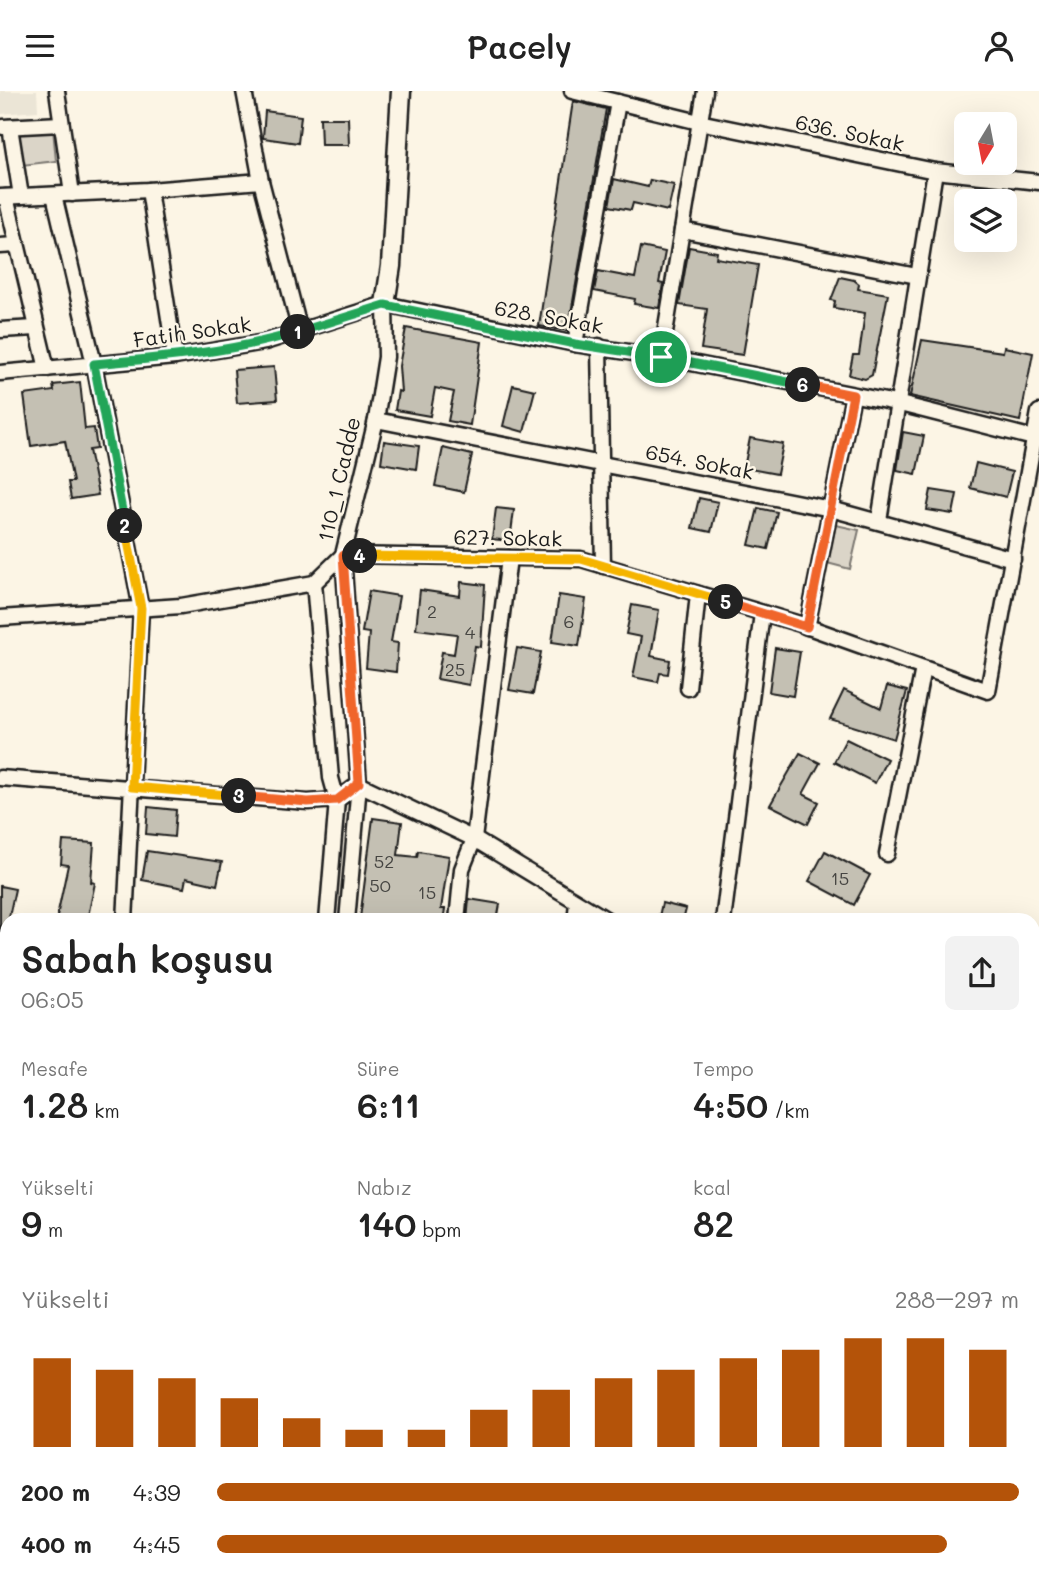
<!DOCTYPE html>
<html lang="tr">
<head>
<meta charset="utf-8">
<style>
	body { margin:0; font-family:Mali,sans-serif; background:#f2f2f2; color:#222; height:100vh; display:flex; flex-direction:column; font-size:26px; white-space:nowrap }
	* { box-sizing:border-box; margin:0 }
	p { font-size:23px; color:#767676 }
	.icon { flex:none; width:38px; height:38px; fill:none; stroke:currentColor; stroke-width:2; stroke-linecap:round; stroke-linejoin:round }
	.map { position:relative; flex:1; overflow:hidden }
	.sheet { position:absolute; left:0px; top:822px; width:1040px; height:674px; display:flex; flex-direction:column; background:#fff; border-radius:21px 21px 0 0; box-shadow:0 7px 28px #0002 }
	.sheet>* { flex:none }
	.needle { width:46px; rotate:190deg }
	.tools { position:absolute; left:954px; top:21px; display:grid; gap:14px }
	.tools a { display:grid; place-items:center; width:63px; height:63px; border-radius:10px; background:#fff; box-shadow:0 7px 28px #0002; font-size:35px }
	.pin { position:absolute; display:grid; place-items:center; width:60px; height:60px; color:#fff; margin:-30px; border:4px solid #fff; border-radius:50%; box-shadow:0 2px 7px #0007 }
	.km { position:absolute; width:35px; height:35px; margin:-18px; border-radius:50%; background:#222; color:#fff; font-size:19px; line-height:35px; text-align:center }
	.round { display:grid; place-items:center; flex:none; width:74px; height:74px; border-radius:10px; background:#f2f2f2 }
	.overview { display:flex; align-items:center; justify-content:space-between; height:119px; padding:0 21px }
	h1 { font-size:38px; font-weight:600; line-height:52px }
	.stats { display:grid; grid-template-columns:repeat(3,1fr); gap:10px; height:119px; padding:7px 21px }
	.stats div { display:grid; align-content:center }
	.stats b { font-size:35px; font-weight:600 }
	.stats small { font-size:19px; font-weight:400 }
	.stats p { font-size:19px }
	.chart { height:196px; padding:14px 21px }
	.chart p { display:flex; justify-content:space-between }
	.chart svg { width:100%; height:126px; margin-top:7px; stroke:#b45309; stroke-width:6 }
	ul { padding:0 21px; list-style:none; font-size:23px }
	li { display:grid; grid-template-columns:112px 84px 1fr; align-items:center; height:52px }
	li i { height:18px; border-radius:9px; background:#b45309 }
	header { display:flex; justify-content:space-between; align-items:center; height:91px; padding:0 21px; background:#fff; font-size:32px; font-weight:600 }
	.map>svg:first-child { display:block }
</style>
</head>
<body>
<header><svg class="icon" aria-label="menu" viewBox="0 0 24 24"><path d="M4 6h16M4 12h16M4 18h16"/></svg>Pacely<svg class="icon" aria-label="person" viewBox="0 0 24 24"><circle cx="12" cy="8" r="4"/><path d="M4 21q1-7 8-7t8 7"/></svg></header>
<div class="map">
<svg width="1039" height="1496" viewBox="0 0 1039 1496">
	<rect width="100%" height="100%" fill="#fcf5e5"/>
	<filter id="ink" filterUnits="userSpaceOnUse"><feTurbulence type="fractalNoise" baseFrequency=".0143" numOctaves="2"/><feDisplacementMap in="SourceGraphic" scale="14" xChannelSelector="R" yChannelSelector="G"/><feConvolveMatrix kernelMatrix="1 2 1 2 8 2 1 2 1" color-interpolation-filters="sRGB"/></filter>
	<g filter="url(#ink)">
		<g fill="#ebe5d6">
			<path d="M 0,0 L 37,0 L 38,20 L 0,23 Z"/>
			<path d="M 217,1489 L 274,1489 L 272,1496 L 224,1496 Z"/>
		</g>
		<g fill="#dbd5c8" stroke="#7c7872" stroke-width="2">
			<path d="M 53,38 L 56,70 L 22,74 L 18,42 Z"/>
			<path d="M 836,434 L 859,439 L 850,478 L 827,472 Z"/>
		</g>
		<g fill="#c4c0b3" stroke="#1c1c1c" stroke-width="2">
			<path d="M 573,10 L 606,18 L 568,240 L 539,235 Z"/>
			<path d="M 265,20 L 301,25 L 298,52 L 263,47 Z"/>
			<path d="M 320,27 L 348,27 L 349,54 L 321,54 Z"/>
			<path d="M 614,88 L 648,96 L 650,89 L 674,94 L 668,120 L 633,112 L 631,119 L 609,115 Z"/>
			<path d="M 641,156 L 665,161 L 659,192 L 663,193 L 659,217 L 634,213 L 635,208 L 594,200 L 598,180 L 635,187 Z"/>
			<path d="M 689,156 L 717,161 L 716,167 L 758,174 L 743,264 L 701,258 L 707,218 L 679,214 Z"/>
			<path d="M 840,186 L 854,189 L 859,193 L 858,198 L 888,203 L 872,284 L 865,288 L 849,284 L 853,264 L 859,264 L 865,222 L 834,217 L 835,210 L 831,209 Z"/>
			<path d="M 406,237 L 482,251 L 470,334 L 448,330 L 454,301 L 435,297 L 430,325 L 395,319 L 398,300 L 401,301 L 399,275 Z"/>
			<path d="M 922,249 L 1003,261 L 1004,256 L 1033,262 L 1020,330 L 910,305 Z"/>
			<path d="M 274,276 L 277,309 L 237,312 L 234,279 Z"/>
			<path d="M 80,291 L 85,338 L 94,337 L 97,358 L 89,359 L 98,404 L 71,408 L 68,391 L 73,391 L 65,350 L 31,355 L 24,304 L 54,300 L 53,294 Z"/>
			<path d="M 513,294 L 535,299 L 524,341 L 503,335 Z"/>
			<path d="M 903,341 L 924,345 L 916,383 L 897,379 Z"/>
			<path d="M 750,347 L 783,353 L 777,383 L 744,377 Z"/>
			<path d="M 384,350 L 419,355 L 416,378 L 381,372 Z"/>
			<path d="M 443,357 L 472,364 L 464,401 L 435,395 Z"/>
			<path d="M 976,372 L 1012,381 L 1006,406 L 970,397 Z"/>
			<path d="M 931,399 L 957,403 L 953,423 L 927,419 Z"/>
			<path d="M 699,407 L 718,411 L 711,441 L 692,437 Z"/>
			<path d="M 496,417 L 514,419 L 510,450 L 492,448 Z"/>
			<path d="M 758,417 L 777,421 L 768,458 L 749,454 Z"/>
			<path d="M 461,491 L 485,494 L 481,556 L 475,555 L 469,594 L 437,588 L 442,561 L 454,563 L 457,543 L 416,538 L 420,499 L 460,505 Z"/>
			<path d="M 369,500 L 399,505 L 391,551 L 398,552 L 396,581 L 366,577 L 369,542 L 362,541 Z"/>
			<path d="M 559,504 L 586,508 L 579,555 L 552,551 Z"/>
			<path d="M 632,514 L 659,519 L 651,565 L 670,569 L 668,583 L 660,582 L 658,591 L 633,586 L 641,546 L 626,543 Z"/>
			<path d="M 517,557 L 541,561 L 533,603 L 509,599 Z"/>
			<path d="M 775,557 L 800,561 L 793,605 L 769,601 Z"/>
			<path d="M 887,595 L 907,600 L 894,648 L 830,628 L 844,599 L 881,617 Z"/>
			<path d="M 846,648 L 887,668 L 875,692 L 834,671 Z"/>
			<path d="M 800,662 L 820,672 L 803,703 L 819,711 L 808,733 L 770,714 Z"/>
			<path d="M 148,716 L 176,719 L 174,746 L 146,743 Z"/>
			<path d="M 373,727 L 402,731 L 398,764 L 417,766 L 418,760 L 449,765 L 441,818 L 445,818 L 443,830 L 360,827 Z"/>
			<path d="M 63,750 L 94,752 L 91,791 L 95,792 L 87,830 L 56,830 L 68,774 L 61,773 Z"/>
			<path d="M 147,760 L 222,771 L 217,794 L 186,787 L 184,797 L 142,789 Z"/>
			<path d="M 825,760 L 870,784 L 854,814 L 809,790 Z"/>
			<path d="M 0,795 L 15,798 L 6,840 L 0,839 Z"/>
			<path d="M 469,808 L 500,813 L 497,830 L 467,830 Z"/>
			<path d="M 662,812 L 686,818 L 683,830 L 658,830 Z"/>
		</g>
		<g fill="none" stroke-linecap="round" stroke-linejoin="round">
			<g stroke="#1c1c1c" stroke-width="19">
				<g id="minor">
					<path d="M 57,0 L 72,103"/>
					<path d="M 244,0 L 261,90 L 300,240"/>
					<path d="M 572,0 L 699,31 L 935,80 L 1039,91"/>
					<path d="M 3,36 L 61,33"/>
					<path d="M 10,36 L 21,105"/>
					<path d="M 149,99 L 175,266"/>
					<path d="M 54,104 L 94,273 L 141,518 L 125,830"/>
					<path d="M 0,106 L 149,99 L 261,90"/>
					<path d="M 6,106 L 47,278"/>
					<path d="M 682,139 L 917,185"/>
					<path d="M 0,155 L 16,154"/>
					<path d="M 0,239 L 36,237"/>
					<path d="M 575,253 L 618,11"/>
					<path d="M 599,255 L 603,475"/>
					<path d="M 661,266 L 705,0"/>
					<path d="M 0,282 L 175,266 L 265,251 L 385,213 L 575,253 L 661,266 L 896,312 L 1034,347"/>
					<path d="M 376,329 L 831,418 L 1013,468"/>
					<path d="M 879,430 L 935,80"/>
					<path d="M 343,464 L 581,468 L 800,533 L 988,600 L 1039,321"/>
					<path d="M 314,492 L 331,687 L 337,709 L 327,830"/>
					<path d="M 0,527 L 181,515 L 314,492 L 343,464"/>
					<path d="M 807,536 L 853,304"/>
					<path d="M 688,597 L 698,503"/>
					<path d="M 0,687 L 308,711 L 337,709 L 359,693 L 474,748 L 609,830"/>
					<path d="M 887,763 L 923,577"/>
					<path d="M 347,830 L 359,693 L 343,464 L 376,329 L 386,266 L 385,213"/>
					<path d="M 457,830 L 462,778 L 474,748 L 509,467"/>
					<path d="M 575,830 L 577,812"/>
					<path d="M 723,830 L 762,522"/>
					<path d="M 0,1111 L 7,1090"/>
					<path d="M 0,1147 L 7,1150"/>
					<path d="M 0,1266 L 7,1269"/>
					<path d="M 1032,1309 L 1039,1306"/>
					<path d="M 0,1377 L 7,1384"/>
					<path d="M 122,1489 L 129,1496"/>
					<path d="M 201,1489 L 209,1496"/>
					<path d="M 504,1489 L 523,1496"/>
					<path d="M 749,1489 L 757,1496"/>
					<path d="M 304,1496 L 307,1489"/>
					<path d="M 815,1496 L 820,1489"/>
					<path d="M 954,1496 L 959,1489"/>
				</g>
			</g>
			<g stroke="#1c1c1c" stroke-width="23">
				<g id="tertiary">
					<path d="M 385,213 L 391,175 L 401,0"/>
					<path d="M 0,850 L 7,852"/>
					<path d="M 1032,1416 L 1039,1419"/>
				</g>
			</g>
			<use href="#minor" stroke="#fcf5e5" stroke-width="14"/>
			<use href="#tertiary" stroke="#fcf5e5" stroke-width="18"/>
		</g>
	</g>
	<g fill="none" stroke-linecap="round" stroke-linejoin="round" filter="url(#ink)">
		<g stroke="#fff" stroke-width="14">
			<path id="split-1" d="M 298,241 L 385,214 L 575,253 L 661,266"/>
		</g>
		<g stroke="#fff" stroke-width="14">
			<path id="split-2" d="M 125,435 L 94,273 C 163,267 232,261 298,241"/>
		</g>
		<g stroke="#fff" stroke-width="14">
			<path id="split-3" d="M 125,435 L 141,517 L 132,696 L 239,705"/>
		</g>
		<g stroke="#fff" stroke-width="14">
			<path id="split-4" d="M 239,705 L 308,711 L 337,709 L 359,692 L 343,464 L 360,465"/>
		</g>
		<g stroke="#fff" stroke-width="14">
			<path id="split-5" d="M 360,465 L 581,468 L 726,511"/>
		</g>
		<g stroke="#fff" stroke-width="14">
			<path id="split-6" d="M 726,511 L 807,536 L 853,304 L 803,294"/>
		</g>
		<g stroke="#fff" stroke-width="14">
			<path id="split-7" d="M 661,266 L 803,294"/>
		</g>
		<use href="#split-1" stroke="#22a559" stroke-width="9"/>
		<use href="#split-2" stroke="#22a559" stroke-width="9"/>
		<use href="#split-3" stroke="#f5b400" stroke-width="9"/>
		<use href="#split-4" stroke="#f0652b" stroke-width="9"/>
		<use href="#split-5" stroke="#f5b400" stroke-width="9"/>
		<use href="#split-6" stroke="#f0652b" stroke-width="9"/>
		<use href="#split-7" stroke="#22a559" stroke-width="9"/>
	</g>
	<g text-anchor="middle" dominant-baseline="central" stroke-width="5" stroke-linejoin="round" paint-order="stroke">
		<g font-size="18" fill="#464542">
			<text x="432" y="520">2</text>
			<text x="569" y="530">6</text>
			<text x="470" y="541">4</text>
			<text x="455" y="578">25</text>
			<text x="384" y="770">52</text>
			<text x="840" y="787">15</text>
			<text x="380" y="794">50</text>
			<text x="427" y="801">15</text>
		</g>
		<g font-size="21" fill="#1c1c1c" stroke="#fcf5e5">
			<text transform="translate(850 41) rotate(12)">636. Sokak</text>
			<text transform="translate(549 225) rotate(10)">628. Sokak</text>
			<text transform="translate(192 240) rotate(-8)">Fatih Sokak</text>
			<text transform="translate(700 370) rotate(11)">654. Sokak</text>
			<text transform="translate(338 388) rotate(-77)">110_1 Cadde</text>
			<text transform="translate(508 446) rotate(1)">627. Sokak</text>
		</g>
	</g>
</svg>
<div class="tools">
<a><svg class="needle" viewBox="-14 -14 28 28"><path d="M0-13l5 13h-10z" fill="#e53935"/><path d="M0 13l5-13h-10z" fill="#767676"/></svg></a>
<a><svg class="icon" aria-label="layers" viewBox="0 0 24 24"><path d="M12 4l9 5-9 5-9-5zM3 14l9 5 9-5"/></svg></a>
</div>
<div class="pin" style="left:661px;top:266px;background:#1e9e55"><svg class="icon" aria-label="arrive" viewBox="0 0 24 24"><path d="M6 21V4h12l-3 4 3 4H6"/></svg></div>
<b class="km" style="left:298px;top:241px">1</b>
<b class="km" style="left:125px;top:435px">2</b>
<b class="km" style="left:239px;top:705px">3</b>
<b class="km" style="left:360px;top:465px">4</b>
<b class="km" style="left:726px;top:511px">5</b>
<b class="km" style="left:803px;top:294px">6</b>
<section class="sheet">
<div class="overview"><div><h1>Sabah koşusu</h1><p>06:05</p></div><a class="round"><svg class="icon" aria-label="share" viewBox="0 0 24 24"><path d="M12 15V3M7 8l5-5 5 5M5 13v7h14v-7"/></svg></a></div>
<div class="stats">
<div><p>Mesafe</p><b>1.28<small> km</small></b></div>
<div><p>Süre</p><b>6:11</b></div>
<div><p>Tempo</p><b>4:50<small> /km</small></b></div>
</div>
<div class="stats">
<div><p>Yükselti</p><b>9<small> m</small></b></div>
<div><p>Nabız</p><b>140<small> bpm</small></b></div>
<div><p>kcal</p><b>82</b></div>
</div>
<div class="chart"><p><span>Yükselti</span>288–297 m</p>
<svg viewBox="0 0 160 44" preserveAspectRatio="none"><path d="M5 44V13M15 44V17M25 44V20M35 44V27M45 44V34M55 44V38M65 44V38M75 44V31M85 44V24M95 44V20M105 44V17M115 44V13M125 44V10M135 44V6M145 44V6M155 44V10"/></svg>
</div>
<ul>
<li><b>200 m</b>4:39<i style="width:100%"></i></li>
<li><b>400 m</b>4:45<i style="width:91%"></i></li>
</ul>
</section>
</div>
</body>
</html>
